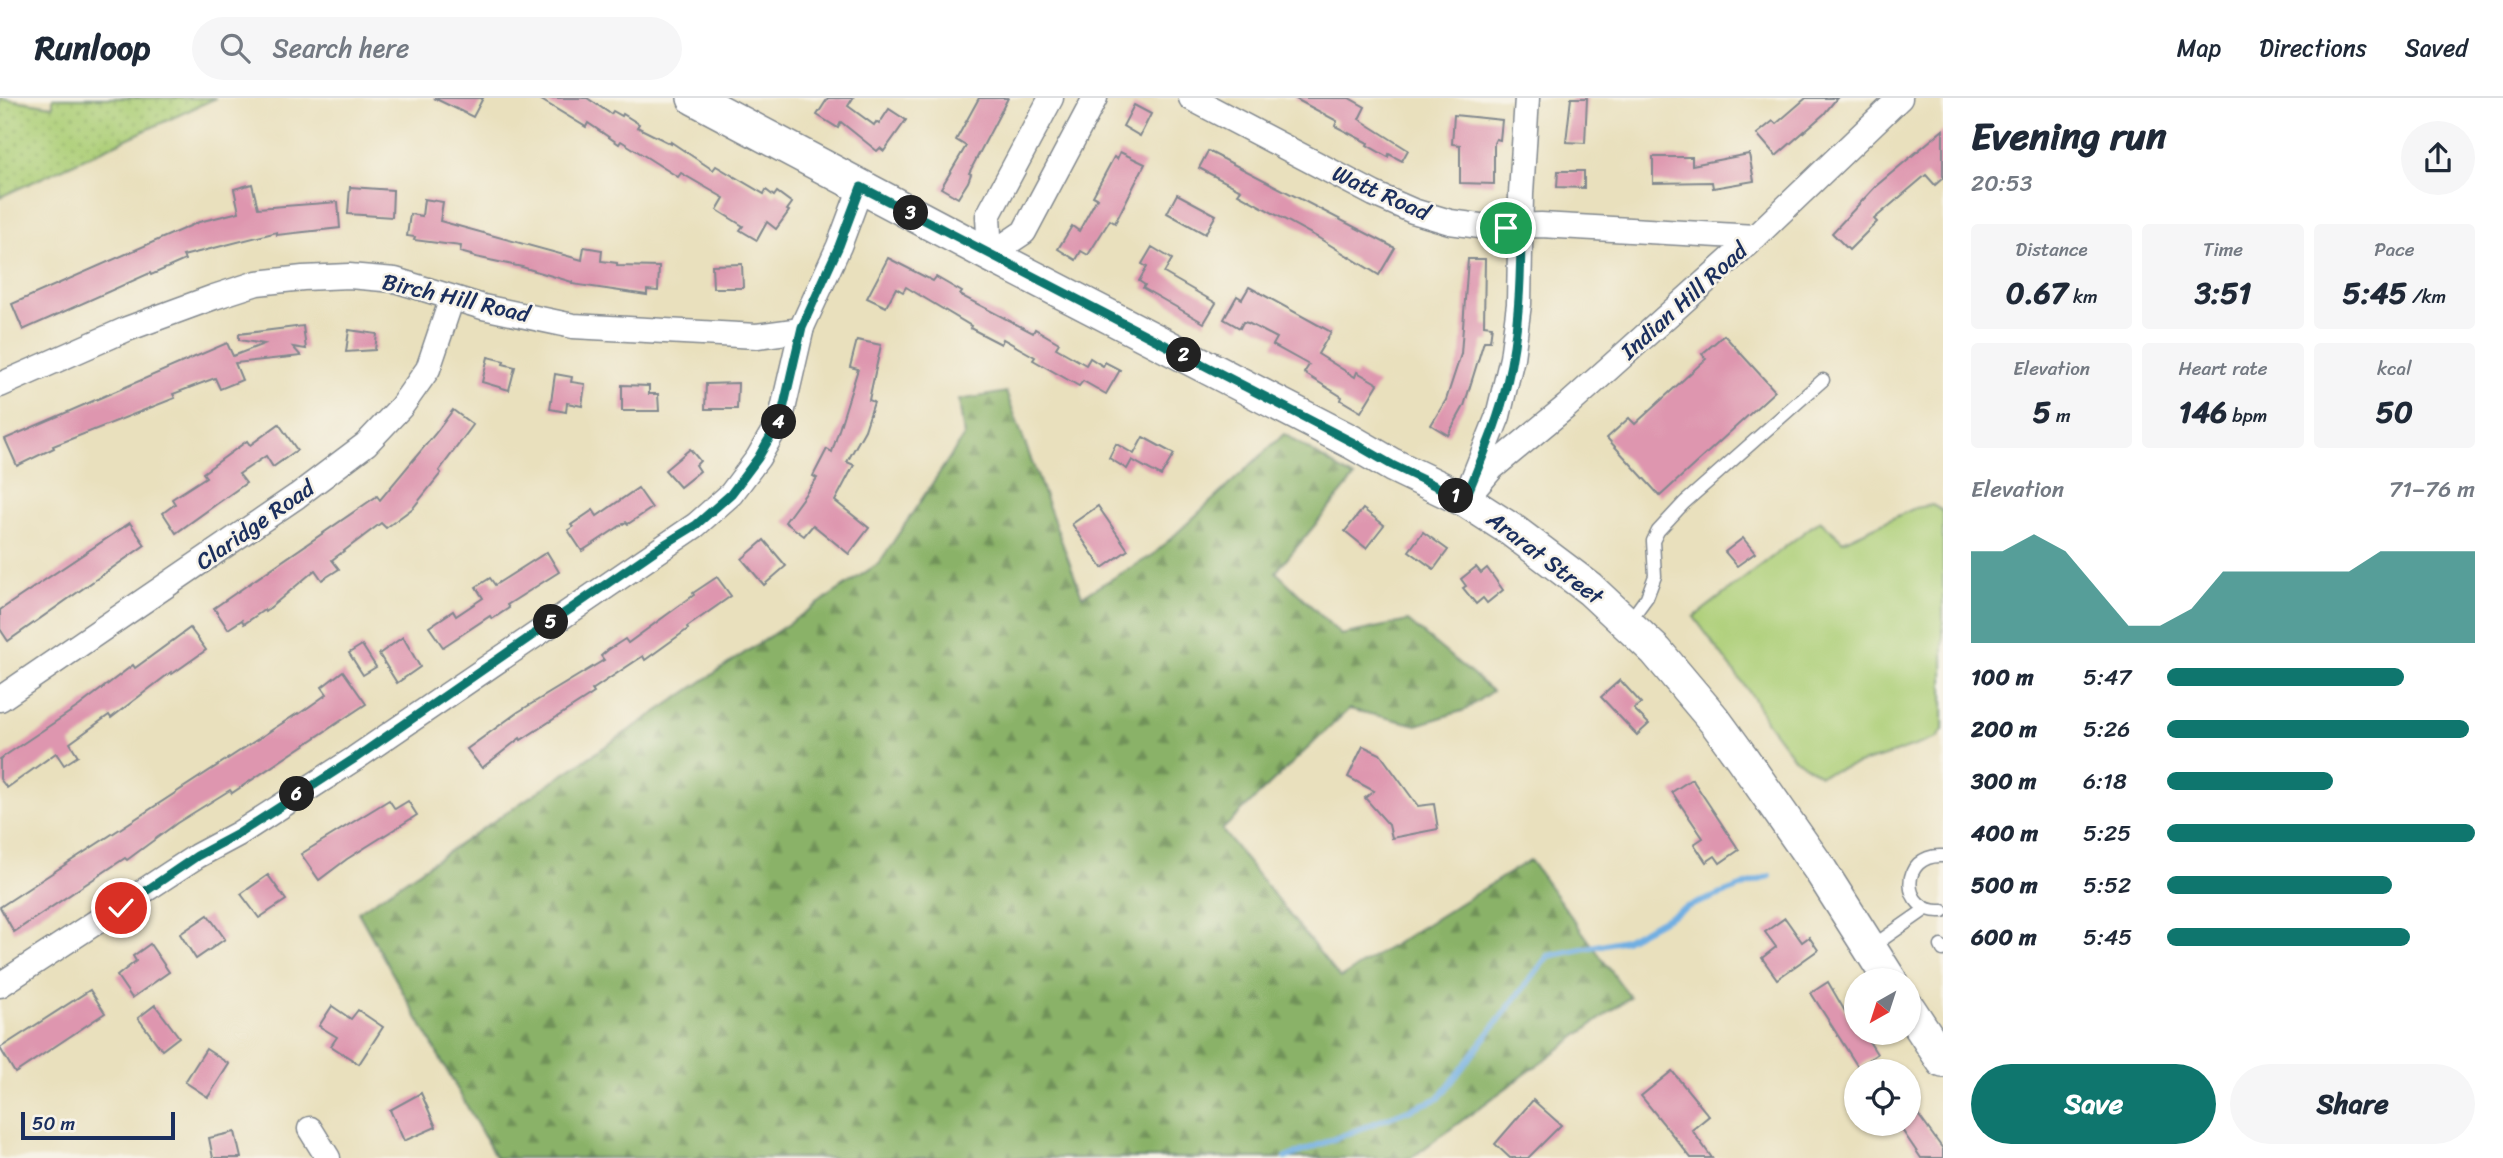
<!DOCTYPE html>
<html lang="en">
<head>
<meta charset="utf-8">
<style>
	body { margin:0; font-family:Sriracha,sans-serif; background:#f6f6f7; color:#1f2937; height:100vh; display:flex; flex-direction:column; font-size:26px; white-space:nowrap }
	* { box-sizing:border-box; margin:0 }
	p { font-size:23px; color:#747a83 }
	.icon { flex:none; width:38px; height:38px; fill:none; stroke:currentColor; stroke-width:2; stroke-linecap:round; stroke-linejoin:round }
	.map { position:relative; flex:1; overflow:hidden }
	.details { display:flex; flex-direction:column; background:#fff; width:560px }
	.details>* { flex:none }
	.needle { width:46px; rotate:219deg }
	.buttons { position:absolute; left:1844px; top:870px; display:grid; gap:14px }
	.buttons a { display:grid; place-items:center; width:77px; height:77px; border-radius:50%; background:#fff; box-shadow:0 2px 5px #0004; font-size:35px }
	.scale { position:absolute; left:21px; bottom:18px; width:154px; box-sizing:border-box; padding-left:7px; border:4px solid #1b2f5e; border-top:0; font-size:19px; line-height:24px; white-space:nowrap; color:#1b2f5e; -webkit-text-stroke:5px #f7f3e8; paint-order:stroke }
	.pin { position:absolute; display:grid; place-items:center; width:60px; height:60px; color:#fff; margin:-30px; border:4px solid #fff; border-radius:50%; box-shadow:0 2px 7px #0007 }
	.km { position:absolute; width:35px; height:35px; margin:-18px; border-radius:50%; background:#222; color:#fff; font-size:19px; line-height:35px; text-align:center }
	.round { display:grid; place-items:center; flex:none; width:74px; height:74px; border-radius:37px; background:#f6f6f7 }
	.head { display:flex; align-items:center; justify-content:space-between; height:119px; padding:0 28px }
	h1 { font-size:38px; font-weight:700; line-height:52px }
	.stats { display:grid; grid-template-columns:repeat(3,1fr); gap:10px; height:119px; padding:7px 28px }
	.stats div { display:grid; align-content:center; border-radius:7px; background:#f6f6f7; text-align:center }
	.stats b { font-size:30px; font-weight:700 }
	.stats small { font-size:19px; font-weight:400 }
	.stats p { font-size:19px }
	.chart { height:196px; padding:14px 28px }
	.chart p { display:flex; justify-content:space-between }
	.chart svg { width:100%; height:126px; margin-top:7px; fill:#0f766e; opacity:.7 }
	.button { display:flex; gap:14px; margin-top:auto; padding:14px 28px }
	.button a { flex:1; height:80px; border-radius:42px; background:#0f766e; color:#fff; font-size:28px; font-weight:700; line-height:80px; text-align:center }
	.button a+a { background:#f6f6f7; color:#1f2937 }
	ul { padding:0 28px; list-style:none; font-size:23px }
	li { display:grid; grid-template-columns:112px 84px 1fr; align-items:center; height:52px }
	li i { height:18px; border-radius:9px; background:#0f766e }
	header { display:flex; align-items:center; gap:42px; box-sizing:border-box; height:98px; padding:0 35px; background:#fff; border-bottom:2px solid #e0e1e3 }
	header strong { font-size:33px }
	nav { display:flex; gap:38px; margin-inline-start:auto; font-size:24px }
	.search { width:490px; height:63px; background:#f6f6f7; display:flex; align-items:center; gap:18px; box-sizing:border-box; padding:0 24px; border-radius:38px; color:#747a83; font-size:26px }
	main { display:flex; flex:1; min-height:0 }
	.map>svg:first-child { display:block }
</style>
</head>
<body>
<header>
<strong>Runloop</strong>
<div class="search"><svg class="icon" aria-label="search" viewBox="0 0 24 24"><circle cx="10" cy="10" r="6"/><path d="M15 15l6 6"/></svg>Search here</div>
<nav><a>Map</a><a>Directions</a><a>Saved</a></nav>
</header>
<main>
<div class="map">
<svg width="1943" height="1060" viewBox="0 0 1943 1060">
	<defs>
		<pattern id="forest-firs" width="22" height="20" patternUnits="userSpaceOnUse" patternTransform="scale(1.75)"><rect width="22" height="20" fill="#8ab268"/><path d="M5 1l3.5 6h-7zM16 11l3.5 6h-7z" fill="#709159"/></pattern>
		<pattern id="park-dots" width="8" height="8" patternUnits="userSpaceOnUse" patternTransform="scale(1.75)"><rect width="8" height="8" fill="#adcf78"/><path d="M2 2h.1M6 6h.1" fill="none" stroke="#94b26a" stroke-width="1.8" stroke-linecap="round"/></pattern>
	</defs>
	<rect width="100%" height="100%" fill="#f7f3e8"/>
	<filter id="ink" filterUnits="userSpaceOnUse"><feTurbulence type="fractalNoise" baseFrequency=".0143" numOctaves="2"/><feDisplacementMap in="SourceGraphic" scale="14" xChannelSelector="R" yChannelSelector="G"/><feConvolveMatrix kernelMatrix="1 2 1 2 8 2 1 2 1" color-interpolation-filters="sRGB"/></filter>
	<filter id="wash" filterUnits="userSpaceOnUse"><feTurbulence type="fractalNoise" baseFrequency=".00686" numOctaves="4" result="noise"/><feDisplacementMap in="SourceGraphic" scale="28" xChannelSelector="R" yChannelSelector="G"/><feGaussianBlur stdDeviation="1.57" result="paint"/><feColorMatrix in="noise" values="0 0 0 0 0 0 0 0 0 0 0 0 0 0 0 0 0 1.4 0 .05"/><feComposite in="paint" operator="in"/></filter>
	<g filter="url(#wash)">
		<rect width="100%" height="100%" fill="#e9e0bd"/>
		<path fill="url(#forest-firs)" stroke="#527063" stroke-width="2" d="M 1006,294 L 1082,498 L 1153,457 L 1284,336 L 1354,380 L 1276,474 L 1341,537 L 1408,523 L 1492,593 L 1465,612 L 1417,627 L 1349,611 L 1222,732 L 1340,880 L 1530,762 L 1630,899 L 1411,1060 L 496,1060 L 358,814 L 879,465 L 964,338 L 959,302 Z"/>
		<path fill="url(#park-dots)" stroke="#647f6b" stroke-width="2" d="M 0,0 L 53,8 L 53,0 L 216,0 L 0,99 Z"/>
		<path fill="#adcf78" stroke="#647f6b" stroke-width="2" d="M 1932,407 L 1943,413 L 1943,632 L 1937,640 L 1892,656 L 1820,677 L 1794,660 L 1766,623 L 1755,602 L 1694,519 L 1820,422 L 1843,443 L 1915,410 Z"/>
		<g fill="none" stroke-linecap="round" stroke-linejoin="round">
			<path stroke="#6faee2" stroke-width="6" d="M 1285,1060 L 1439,1000 L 1548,858 L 1625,842 L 1687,809 L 1770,778"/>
		</g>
		<g id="blocks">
			<g fill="#de96af">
				<path d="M 434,0 L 483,0 L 473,19 Z"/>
				<path d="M 538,0 L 587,0 L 611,16 L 613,13 L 622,18 L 623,16 L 639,26 L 637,29 L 671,46 L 671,44 L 713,72 L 716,68 L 764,96 L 766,92 L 774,98 L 777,94 L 792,105 L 787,112 L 789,113 L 776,131 L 767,124 L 757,142 L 740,132 L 743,128 L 717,112 L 724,100 L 681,75 L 678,79 L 621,43 L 619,46 L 588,25 L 586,29 Z"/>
				<path d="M 828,0 L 853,0 L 848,8 L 874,27 L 876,24 L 879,26 L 889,11 L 906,22 L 884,53 L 880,50 L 877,53 L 841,24 L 838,30 L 817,17 Z"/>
				<path d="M 979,0 L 1008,0 L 969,75 L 971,76 L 968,84 L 958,100 L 941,90 L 966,48 L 956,42 Z"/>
				<path d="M 1294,0 L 1349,0 L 1365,9 L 1359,21 L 1408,52 L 1402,63 L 1389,56 L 1388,59 L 1367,47 L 1368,45 L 1335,28 L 1337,23 Z"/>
				<path d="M 1571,0 L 1587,0 L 1585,45 L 1566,44 Z"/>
				<path d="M 1806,0 L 1837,0 L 1824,16 L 1776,58 L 1757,36 L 1773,23 L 1776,26 Z"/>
				<path d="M 1134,7 L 1151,16 L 1140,38 L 1123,28 Z"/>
				<path d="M 1454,17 L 1502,22 L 1500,42 L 1496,41 L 1494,45 L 1494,86 L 1460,85 L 1460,47 L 1452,46 Z"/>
				<path d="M 1943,32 L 1943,80 L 1935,87 L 1926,77 L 1874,121 L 1877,124 L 1849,152 L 1832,135 L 1876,88 Z"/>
				<path d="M 1208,53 L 1395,150 L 1379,177 L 1317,139 L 1238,96 L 1241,92 L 1199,70 Z"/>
				<path d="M 1120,54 L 1145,66 L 1115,125 L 1110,122 L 1088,157 L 1081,153 L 1076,162 L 1058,151 L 1072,128 L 1079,133 L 1097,100 L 1093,98 L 1114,59 L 1117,61 Z"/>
				<path d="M 1749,56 L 1754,83 L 1713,90 L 1712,84 L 1653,85 L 1653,59 L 1692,59 L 1692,67 Z"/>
				<path d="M 1558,73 L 1584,73 L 1584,90 L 1557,89 Z"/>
				<path d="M 252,86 L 258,110 L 338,104 L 340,130 L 277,137 L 277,134 L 183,158 L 185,162 L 151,177 L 150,175 L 23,232 L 12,206 L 199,124 L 239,114 L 234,91 Z"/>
				<path d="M 350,89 L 393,92 L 392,119 L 348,116 Z"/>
				<path d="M 1177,96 L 1216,117 L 1205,136 L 1167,115 Z"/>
				<path d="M 424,101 L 443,104 L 440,123 L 582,162 L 584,149 L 602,152 L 601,163 L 617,165 L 617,168 L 659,169 L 658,193 L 647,192 L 647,197 L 572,186 L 572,184 L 522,169 L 471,158 L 471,157 L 460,154 L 461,148 L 414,142 L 415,139 L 407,138 L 410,116 L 422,118 Z"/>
				<path d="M 1152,149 L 1172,161 L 1164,175 L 1216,205 L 1204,225 L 1143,190 L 1145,187 L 1139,183 L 1147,169 L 1142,166 Z"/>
				<path d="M 888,160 L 933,183 L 936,179 L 962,194 L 960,197 L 1033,235 L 1035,231 L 1059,245 L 1056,250 L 1086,267 L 1090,260 L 1103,268 L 1105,264 L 1120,272 L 1106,296 L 1083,283 L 1079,288 L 1033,262 L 1035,259 L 1003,241 L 1001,246 L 970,230 L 971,228 L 906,189 L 903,194 L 896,190 L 886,209 L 867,200 Z"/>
				<path d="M 1468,161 L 1485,161 L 1484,227 L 1492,228 L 1490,243 L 1484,243 L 1464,308 L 1448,337 L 1431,327 L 1446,302 L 1461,256 Z"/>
				<path d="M 742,166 L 743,190 L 713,190 L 712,167 Z"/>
				<path d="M 1249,189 L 1331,234 L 1318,256 L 1355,279 L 1357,274 L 1378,286 L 1361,314 L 1341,302 L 1342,299 L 1304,275 L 1309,267 L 1273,247 L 1277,240 L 1248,225 L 1243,224 L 1240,230 L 1224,221 L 1237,198 L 1242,201 Z"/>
				<path d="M 303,228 L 306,251 L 293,249 L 301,258 L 235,265 L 242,282 L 220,291 L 215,280 L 173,296 L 175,300 L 53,348 L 54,350 L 17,368 L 5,341 L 227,245 L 233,258 L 264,246 L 239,242 L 239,236 Z"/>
				<path d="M 349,232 L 377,236 L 375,252 L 346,254 Z"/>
				<path d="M 1724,237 L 1775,293 L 1660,398 L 1607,340 L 1629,320 L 1635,326 L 1706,261 L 1702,256 Z"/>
				<path d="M 857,242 L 881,247 L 869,302 L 874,304 L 865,332 L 847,364 L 854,367 L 835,403 L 869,430 L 849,456 L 813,427 L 804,438 L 785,424 L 817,380 L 813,378 L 827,351 L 832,354 L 858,271 L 850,269 Z"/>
				<path d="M 488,259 L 504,263 L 503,266 L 515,269 L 509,292 L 482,284 Z"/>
				<path d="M 555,276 L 572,279 L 571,284 L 585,286 L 582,308 L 567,305 L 566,314 L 550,311 Z"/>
				<path d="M 738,285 L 737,311 L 705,311 L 706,286 Z"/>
				<path d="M 622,287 L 649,288 L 649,296 L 658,296 L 659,313 L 622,313 Z"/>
				<path d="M 453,312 L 473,327 L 439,373 L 441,375 L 413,410 L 386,430 L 381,425 L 332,462 L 339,471 L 322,482 L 315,472 L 265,514 L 264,512 L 244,526 L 242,522 L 228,531 L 214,510 L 377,398 L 380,402 L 435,336 Z"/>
				<path d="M 279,326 L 297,352 L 273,369 L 266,358 L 239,376 L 246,385 L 176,435 L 163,415 L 175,406 L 172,401 L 206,379 L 203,375 L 247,343 L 250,347 Z"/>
				<path d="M 1143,339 L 1174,356 L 1161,378 L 1132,362 L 1127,371 L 1109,360 L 1116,346 L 1134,356 Z"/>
				<path d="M 690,351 L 700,363 L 696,367 L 700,373 L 680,389 L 665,372 Z"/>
				<path d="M 638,390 L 652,410 L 628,426 L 626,424 L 582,453 L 568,432 L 573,429 L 571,427 L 593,412 L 597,418 Z"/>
				<path d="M 1098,408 L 1128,452 L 1102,470 L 1072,426 Z"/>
				<path d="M 1363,411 L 1384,427 L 1366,450 L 1345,433 Z"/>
				<path d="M 130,425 L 145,447 L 8,543 L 0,531 L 0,512 Z"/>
				<path d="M 1423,434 L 1448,452 L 1434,471 L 1409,453 Z"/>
				<path d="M 1743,440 L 1755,455 L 1737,468 L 1725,454 Z"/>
				<path d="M 764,442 L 786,468 L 764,487 L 742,461 Z"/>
				<path d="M 547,454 L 559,474 L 507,507 L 509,510 L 492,521 L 490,518 L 443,549 L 429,529 L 453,513 L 456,518 L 483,500 L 476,489 L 490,480 L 495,487 Z"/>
				<path d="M 1476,469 L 1481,475 L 1487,470 L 1503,492 L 1487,505 L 1483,500 L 1476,506 L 1463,490 L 1466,488 L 1461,481 Z"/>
				<path d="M 717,479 L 731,498 L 687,529 L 688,531 L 645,562 L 643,558 L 592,592 L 594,595 L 521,642 L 520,640 L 482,670 L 467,651 L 518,614 L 604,562 L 601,558 L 608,552 L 625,541 L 628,545 L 694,497 L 693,495 Z"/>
				<path d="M 190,530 L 206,552 L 172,576 L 171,574 L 111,620 L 109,617 L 70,645 L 78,658 L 64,667 L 56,655 L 7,690 L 0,681 L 0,661 L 79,608 L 133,567 L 135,570 Z"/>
				<path d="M 403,539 L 420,569 L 397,585 L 379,556 Z"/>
				<path d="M 362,547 L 376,569 L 363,577 L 349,555 Z"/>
				<path d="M 343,573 L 366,606 L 232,695 L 230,692 L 177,725 L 127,762 L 125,760 L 14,834 L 0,809 L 298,615 L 299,616 L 327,596 L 322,589 Z"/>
				<path d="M 1620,582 L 1641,605 L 1634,611 L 1649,626 L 1637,637 L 1601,599 Z"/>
				<path d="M 1363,648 L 1380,656 L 1418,708 L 1434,706 L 1438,731 L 1392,740 L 1389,727 L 1365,700 L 1374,693 L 1348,679 Z"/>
				<path d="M 1692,681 L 1739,752 L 1720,765 L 1715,758 L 1706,764 L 1694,746 L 1703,740 L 1672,694 Z"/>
				<path d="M 389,702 L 395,711 L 408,703 L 417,717 L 347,761 L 319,782 L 301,756 Z"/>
				<path d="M 268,777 L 286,802 L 259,820 L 241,796 Z"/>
				<path d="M 208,817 L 225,841 L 196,861 L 180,836 Z"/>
				<path d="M 1785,820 L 1802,844 L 1809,839 L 1818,852 L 1777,881 L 1762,860 L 1776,849 L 1765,834 Z"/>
				<path d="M 150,846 L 169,874 L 132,900 L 117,878 L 136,863 L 133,858 Z"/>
				<path d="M 1828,884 L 1857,934 L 1863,934 L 1877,956 L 1858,969 L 1811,895 Z"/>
				<path d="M 90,892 L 105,915 L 15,975 L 0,950 Z"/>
				<path d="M 155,907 L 179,939 L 162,952 L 138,920 Z"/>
				<path d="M 332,908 L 351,921 L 358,912 L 383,929 L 359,966 L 331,948 L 337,939 L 319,928 Z"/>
				<path d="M 206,951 L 229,966 L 208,999 L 185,984 Z"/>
				<path d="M 1672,973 L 1709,1018 L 1692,1032 L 1712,1060 L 1691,1060 L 1641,998 Z"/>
				<path d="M 421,995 L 436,1029 L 404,1043 L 390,1012 Z"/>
				<path d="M 1533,1002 L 1561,1027 L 1528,1060 L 1510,1060 L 1495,1046 Z"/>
				<path d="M 1909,1004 L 1943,1051 L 1943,1060 L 1921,1060 L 1898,1026 L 1909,1026 Z"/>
				<path d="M 235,1034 L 241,1060 L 213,1060 L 209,1040 Z"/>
			</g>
		</g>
	</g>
	<g filter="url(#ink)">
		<use href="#blocks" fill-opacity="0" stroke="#82888e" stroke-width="2"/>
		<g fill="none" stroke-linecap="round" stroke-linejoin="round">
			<g stroke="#82888e" stroke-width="15">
				<g id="service">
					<path d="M 1628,525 L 1647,499 L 1655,478 L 1653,443 L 1658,433 L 1684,405 L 1823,282"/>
					<path d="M 1943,758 C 1899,755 1900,816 1943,813"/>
					<path d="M 1941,848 L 1943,852"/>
					<path d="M 1870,850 L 1926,811"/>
				</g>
			</g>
			<g stroke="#82888e" stroke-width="27">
				<g id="minor">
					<path d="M 1191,0 L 1374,96 L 1413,113 L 1450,124 L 1487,129 L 1541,127 L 1755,139"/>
					<path d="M 990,157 L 1024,134 L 1095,0"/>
					<path d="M 990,157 L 988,118 L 1051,0"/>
					<path d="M 0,287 L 127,231 L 214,199 L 257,185 L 303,180 L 349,178 L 395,182 L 483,209 L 573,228 L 757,238 L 801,232 L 802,229"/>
					<path d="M 1471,386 L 1498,318 L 1512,260 L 1519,206 L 1521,96 L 1527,0"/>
					<path d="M 1465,402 L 1492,370 L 1567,308 L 1755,139 L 1900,0"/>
					<path d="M 0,601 L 297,398 L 366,346 L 401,309 L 428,271 L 452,200"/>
					<path d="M 0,887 L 197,758 L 238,736 L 354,661 L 696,427 L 731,396 L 758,360 L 781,320 L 802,229 L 839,148 L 861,89"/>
					<path d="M 310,1031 L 328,1060"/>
				</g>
			</g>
			<g stroke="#82888e" stroke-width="36">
				<g id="secondary">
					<path d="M 694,0 L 990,157 L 1352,344 L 1392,367 L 1465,402 L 1513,433 L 1590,491 L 1656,553 L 1715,623 L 1742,660 L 1821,773 L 1890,882"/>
					<path d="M 1909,911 L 1943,963"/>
				</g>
			</g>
			<use href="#service" stroke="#fff" stroke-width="12"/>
			<use href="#minor" stroke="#fff" stroke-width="24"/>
			<use href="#secondary" stroke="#fff" stroke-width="33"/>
		</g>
	</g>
	<g fill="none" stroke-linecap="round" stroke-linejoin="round" filter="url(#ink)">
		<g stroke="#fff" stroke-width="14">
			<path id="route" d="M 121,810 L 197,758 L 238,736 L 354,661 L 657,451 L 696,427 L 731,396 L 758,360 L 781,320 L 802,229 L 839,148 L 861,89 L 1352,344 L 1392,367 L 1465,402 C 1480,364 1498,326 1507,285 C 1519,234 1521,181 1521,128 L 1506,130"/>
		</g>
		<use href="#route" stroke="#0f766e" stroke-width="9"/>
	</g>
	<g text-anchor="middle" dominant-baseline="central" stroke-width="5" stroke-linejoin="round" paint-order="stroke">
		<g font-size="23" fill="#1b2f5e" stroke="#f7f3e8">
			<text transform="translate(1381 95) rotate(24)">Watt Road</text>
			<text transform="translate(456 200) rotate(13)">Birch Hill Road</text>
			<text transform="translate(1684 203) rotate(-42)">Indian Hill Road</text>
			<text transform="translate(255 427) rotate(-35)">Claridge Road</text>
			<text transform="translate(1545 460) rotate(37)">Ararat Street</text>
		</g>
	</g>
</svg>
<div class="buttons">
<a><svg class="needle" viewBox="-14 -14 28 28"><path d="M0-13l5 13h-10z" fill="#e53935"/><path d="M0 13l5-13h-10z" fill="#747a83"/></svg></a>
<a><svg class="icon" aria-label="locate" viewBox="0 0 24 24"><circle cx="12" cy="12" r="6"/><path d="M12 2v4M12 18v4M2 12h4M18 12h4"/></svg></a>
</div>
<div class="scale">50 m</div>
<div class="pin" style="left:1506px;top:130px;background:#1e9e55"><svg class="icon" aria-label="arrive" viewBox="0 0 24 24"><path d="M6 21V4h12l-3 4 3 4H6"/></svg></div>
<div class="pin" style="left:121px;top:810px;background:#d93025"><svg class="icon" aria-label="check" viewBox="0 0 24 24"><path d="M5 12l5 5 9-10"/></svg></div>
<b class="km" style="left:1456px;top:398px">1</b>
<b class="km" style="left:1184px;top:257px">2</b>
<b class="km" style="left:911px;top:115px">3</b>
<b class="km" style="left:779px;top:324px">4</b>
<b class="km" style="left:551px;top:524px">5</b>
<b class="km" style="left:297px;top:696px">6</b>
</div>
<section class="details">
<div class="head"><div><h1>Evening run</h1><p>20:53</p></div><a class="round"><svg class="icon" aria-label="share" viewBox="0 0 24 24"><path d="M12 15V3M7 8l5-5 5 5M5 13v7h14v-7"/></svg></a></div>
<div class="stats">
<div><p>Distance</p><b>0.67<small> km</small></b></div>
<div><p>Time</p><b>3:51</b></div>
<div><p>Pace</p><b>5:45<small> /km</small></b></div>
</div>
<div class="stats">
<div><p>Elevation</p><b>5<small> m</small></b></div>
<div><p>Heart rate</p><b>146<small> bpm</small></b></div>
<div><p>kcal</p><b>50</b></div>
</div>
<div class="chart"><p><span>Elevation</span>71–76 m</p>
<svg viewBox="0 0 160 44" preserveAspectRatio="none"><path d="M0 44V12L10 12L20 6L30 12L40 25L50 38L60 38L70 32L80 19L90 19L100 19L110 19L120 19L130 12L140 12L150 12L160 12V44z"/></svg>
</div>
<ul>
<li><b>100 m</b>5:47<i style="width:77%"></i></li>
<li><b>200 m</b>5:26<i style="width:98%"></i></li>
<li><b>300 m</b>6:18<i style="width:54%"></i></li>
<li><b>400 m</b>5:25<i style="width:100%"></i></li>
<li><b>500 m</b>5:52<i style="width:73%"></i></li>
<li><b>600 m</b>5:45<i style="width:79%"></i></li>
</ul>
<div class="button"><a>Save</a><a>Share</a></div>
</section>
</main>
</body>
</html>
